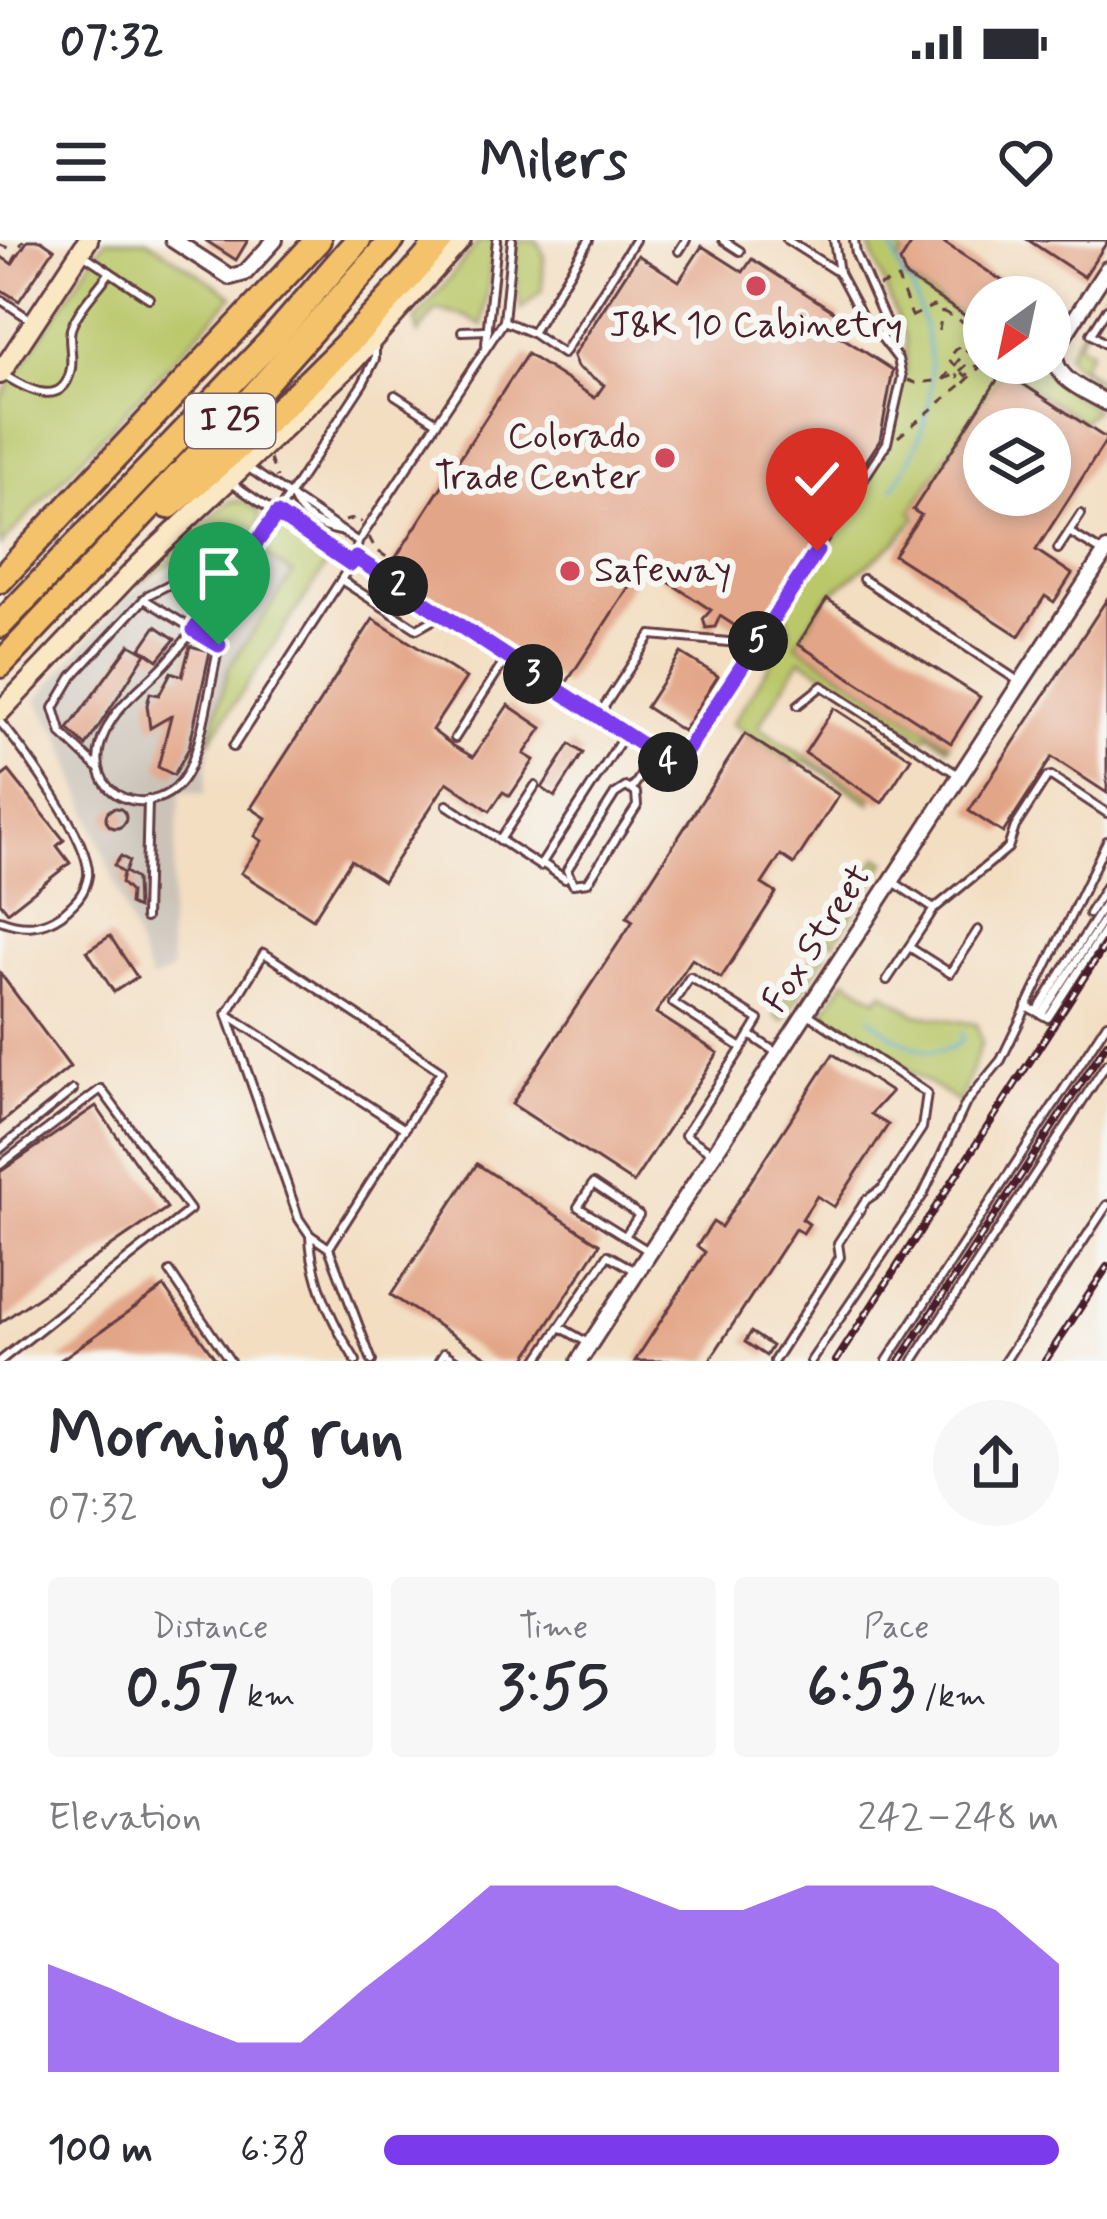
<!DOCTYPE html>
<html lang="en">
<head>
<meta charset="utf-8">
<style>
	body { margin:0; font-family:Mynerve,sans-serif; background:#f7f7f7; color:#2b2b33; height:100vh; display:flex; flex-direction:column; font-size:45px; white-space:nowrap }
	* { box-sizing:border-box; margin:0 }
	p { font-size:39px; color:#7c7c81 }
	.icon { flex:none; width:66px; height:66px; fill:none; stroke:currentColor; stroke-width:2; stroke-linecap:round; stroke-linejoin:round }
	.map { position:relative; height:1121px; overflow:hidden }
	.sheet { display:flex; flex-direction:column; background:#fff; flex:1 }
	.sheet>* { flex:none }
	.needle { width:78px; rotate:213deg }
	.controls { position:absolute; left:963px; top:36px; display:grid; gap:24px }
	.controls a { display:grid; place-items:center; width:108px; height:108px; border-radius:50%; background:#fff; box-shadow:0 6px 18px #0003; font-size:60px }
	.pin { position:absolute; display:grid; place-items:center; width:102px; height:102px; color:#fff; margin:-123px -51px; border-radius:50% 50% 50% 0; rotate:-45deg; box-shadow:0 0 12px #0007 }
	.pin .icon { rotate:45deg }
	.km { position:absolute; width:60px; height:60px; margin:-30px; border-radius:50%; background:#222; color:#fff; font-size:33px; line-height:60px; text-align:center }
	.round { display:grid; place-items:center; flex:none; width:126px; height:126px; border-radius:63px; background:#f7f7f7 }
	.head { display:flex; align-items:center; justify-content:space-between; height:204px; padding:0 48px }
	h1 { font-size:66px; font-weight:700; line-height:90px }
	.metrics { display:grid; grid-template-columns:repeat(3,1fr); gap:18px; height:204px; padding:12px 48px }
	.metrics div { display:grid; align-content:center; border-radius:12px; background:#f7f7f7; text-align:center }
	.metrics b { font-size:60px; font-weight:700 }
	.metrics small { font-size:33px; font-weight:400 }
	.metrics p { font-size:33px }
	.chart { height:336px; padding:24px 48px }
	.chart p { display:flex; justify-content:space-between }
	.chart svg { width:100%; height:216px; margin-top:12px; fill:#7c3aed; opacity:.7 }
	ul { padding:0 48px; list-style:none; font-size:39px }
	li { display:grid; grid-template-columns:192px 144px 1fr; align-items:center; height:90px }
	li i { height:30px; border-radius:15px; background:#7c3aed }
	.status { display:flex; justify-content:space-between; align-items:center; height:84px; padding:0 60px; background:#fff; direction:ltr }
	.status svg { height:33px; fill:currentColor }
	header { display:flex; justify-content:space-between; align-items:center; height:156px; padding:0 48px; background:#fff; font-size:54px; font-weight:700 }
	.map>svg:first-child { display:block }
</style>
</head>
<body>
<div class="status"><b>07:32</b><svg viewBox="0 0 49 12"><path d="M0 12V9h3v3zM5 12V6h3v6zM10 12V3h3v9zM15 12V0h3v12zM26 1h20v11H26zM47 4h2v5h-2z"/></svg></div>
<header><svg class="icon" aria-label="menu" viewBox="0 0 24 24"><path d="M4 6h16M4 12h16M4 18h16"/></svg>Milers<svg class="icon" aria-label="heart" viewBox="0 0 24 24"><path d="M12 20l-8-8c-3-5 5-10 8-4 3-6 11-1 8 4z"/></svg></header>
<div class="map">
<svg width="1107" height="1121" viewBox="0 0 1107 1121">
	<rect width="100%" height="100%" fill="#f6f6f2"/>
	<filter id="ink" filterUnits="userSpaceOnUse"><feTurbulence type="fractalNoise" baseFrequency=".00833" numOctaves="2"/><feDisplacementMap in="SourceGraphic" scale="24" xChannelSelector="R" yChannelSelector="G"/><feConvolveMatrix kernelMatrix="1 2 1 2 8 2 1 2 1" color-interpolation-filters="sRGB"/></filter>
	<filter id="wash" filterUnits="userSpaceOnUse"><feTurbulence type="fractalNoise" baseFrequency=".004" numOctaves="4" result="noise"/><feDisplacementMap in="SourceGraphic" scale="48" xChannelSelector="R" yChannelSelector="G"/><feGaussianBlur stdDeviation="2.7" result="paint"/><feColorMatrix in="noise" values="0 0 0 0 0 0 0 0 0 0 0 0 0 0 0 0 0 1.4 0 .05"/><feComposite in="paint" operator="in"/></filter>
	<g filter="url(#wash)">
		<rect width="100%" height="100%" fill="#f3dec2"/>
		<path fill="#cbc3b8" d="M 235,291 L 296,334 L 235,422 L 212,486 L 205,554 L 181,550 L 168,696 L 172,731 L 151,741 L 60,495 L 36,460 L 127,356 Z"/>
		<g fill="#bac86a" stroke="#82744a" stroke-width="3">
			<path d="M 105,0 L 147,0 L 233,56 L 0,306 L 0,159 Z"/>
			<path d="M 480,0 L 491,0 L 493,6 L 483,86 L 465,76 L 436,70 L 418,94 L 415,81 Z"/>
			<path d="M 516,0 L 537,0 L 544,15 L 542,50 L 521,69 L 515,34 Z"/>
			<path d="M 867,0 L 896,0 L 904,13 L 898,22 L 904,37 L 984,90 L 984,123 L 1042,123 L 1053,141 L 1095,169 L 1083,181 L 1003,130 L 911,271 L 917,276 L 897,301 L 826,358 L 796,404 L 950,504 L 948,507 L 928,494 L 925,498 L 801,419 L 758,487 L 871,558 L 871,564 L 809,523 L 794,523 L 732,484 L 790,393 L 784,352 L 885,199 L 899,134 L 906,133 L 906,100 Z"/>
			<path d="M 1105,52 L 1107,55 L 1077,102 L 1090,111 L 1081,126 L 1107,147 L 1070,122 L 1067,114 Z"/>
			<path d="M 230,261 L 245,261 L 260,272 L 257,299 L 236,286 L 136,344 Z"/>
			<path d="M 282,287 L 327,318 L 326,326 L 209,502 L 229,427 L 293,334 L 264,314 Z"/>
			<path d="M 878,617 L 886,622 L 834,703 L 826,698 Z"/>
			<path d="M 818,710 L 826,715 L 783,781 L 775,776 Z"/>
			<path d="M 846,739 L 877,759 L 883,752 L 916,774 L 976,784 L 982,802 L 959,863 L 827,777 L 824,772 Z"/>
		</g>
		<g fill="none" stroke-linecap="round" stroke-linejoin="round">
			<g stroke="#56acd2" stroke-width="3">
				<path d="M 889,0 L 904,40 L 911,45 C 941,123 939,178 893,248"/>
				<path d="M 870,778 C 897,799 930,826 962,801 L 962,793"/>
			</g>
		</g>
		<g id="blocks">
			<g fill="#e3a587" fill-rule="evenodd">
				<path d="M 28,0 L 41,0 L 54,9 L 19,61 L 0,49 L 0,16 L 12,24 Z"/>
				<path d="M 205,0 L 248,0 L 236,20 Z"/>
				<path d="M 914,0 L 940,0 L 1027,57 L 984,57 L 984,88 L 906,37 L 900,22 Z"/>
				<path d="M 1028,0 L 1107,0 L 1107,2 L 1084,37 Z"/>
				<path d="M 702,6 L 743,32 L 752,19 L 841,76 L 832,91 L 893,130 L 880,200 L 752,397 L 720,376 L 715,387 L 706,388 L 703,379 L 711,370 L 643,325 L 565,445 L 425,354 L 428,349 L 391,325 L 527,114 L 595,158 L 604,145 L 577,127 L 573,116 L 638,15 L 679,41 Z"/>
				<path d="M 1003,131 L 1107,199 L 1036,310 L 1072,334 L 1054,362 L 1045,356 L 1019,396 L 894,315 L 921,275 L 913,270 ZM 984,189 L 1050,189 L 1050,255 L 984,255 Z"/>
				<path d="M 827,359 L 980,457 L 951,503 L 798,404 Z"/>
				<path d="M 1107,359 L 1107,553 L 1052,517 L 1003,593 L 969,571 Z"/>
				<path d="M 373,379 L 466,438 L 432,490 L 452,505 L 473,517 L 508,465 L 542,488 L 524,514 L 534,520 L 510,556 L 503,552 L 490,571 L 447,542 L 383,641 L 351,620 L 313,679 L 241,633 L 262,601 L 255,596 L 266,578 L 251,568 Z"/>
				<path d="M 156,386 L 175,399 L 158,420 L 141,408 Z"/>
				<path d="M 130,404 L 146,413 L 86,506 L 68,489 Z"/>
				<path d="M 190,406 L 210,411 L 189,508 L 174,535 L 158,527 L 171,476 L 150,488 L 147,465 L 150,453 L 159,455 L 171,432 L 182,436 Z"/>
				<path d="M 681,413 L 718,436 L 683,491 L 646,467 Z"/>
				<path d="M 834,468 L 911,518 L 882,563 L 805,513 Z"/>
				<path d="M 745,494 L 839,555 L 794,624 L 781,615 L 762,644 L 776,653 L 721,738 L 692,719 L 656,773 L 718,813 L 633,943 L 512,864 L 633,681 L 627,677 Z"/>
				<path d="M 570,504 L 583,513 L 555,557 L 542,548 Z"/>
				<path d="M 9,531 L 64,600 L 57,606 L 70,623 L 8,672 L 0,662 L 0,538 Z"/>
				<circle cx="116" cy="578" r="10"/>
				<path d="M 121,616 L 129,621 L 125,632 L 136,639 L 137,668 L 129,664 L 130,652 L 121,643 L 123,633 L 114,625 Z"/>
				<path d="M 110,696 L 137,737 L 114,752 L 87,711 Z"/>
				<path d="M 0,733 L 70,827 L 0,884 Z"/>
				<path d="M 833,814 L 891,852 L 871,874 L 888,885 L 834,967 L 817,956 L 802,979 L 809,984 L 803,993 L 795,989 L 709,1121 L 635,1121 L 705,1012 L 697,1006 L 713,982 L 721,987 Z"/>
				<path d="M 96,866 L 167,968 L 0,1083 L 0,932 Z"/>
				<path d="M 477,924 L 600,1004 L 524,1121 L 493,1121 L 391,1055 Z"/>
				<path d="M 164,1047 L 217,1121 L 59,1121 Z"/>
				<path d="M 751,1092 L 772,1106 L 766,1116 L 745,1102 Z"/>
			</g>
		</g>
	</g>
	<g filter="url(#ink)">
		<use href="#blocks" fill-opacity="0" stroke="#633c42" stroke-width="3"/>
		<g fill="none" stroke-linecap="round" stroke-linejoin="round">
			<g stroke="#633c42" stroke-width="12">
				<g id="lane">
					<path d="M 723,0 L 740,11"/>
					<path d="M 787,0 L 839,33"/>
					<path d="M 834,0 L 839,33 L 871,93 L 881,97 L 887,85 L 856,14 L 854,0"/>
					<path d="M 679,11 L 686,0"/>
					<path d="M 83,14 L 149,58"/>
					<path d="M 0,59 L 31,80"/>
					<path d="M 1107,69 L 1091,94 L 1107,105"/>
					<path d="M 504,81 L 532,93 L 563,114 L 635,0"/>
					<path d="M 462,91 L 488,90"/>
					<path d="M 532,93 L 589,0"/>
					<path d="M 486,104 L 497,0"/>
					<path d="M 4,135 C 26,149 64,170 71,128 C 73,115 68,100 71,89 C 77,70 98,49 110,32"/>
					<path d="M 395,155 L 437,182"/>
					<path d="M 247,227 L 358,302"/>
					<path d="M 230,242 L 351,324"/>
					<path d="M 294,260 C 301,278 322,288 340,291"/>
					<path d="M 1069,292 L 1102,312"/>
					<path d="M 1058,309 L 1081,274"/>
					<path d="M 355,318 L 676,527 L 887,203 L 902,137 L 898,119 L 881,97"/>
					<path d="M 863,339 L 1020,442"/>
					<path d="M 341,340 L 417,389 L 442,375"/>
					<path d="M 144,359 L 219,405 C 211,440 203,501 188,531 C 160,587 72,560 106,490 C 120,461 146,445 167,422 C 196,389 221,354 247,320"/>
					<path d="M 798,465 L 822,446 L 960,536"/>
					<path d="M 598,476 L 651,395 L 728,402"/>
					<path d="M 0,482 C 23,508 92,603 88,636 C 85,654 75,663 62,674 C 42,688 23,689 0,680"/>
					<path d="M 455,498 L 507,417"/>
					<path d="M 233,507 L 355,318 L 358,302 L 504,81 L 512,0"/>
					<path d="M 97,527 L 62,494 L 54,468 L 73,436 L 148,355 L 233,312 L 247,320 L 363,143 L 375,119 L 375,107"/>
					<path d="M 626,547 L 636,553 L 637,566 L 588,642 L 573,644 L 567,630 L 615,554 Z"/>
					<path d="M 632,549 L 655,513"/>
					<path d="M 447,565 L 540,626 L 625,494"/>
					<path d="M 500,600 L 535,546"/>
					<path d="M 542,623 L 565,639"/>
					<path d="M 895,643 L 934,669"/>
					<path d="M 1089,674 L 1107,645"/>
					<path d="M 145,678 L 148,560"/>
					<path d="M 909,707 L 950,733 L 978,690"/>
					<path d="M 887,740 L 934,669 L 1008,608 L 1015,587 L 1047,537 L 1051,536 L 1107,573"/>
					<path d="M 1026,766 L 1048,778 L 1107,687"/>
					<path d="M 1037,771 L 1107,660"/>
					<path d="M 1042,774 L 1107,674"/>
					<path d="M 230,776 L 405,889"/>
					<path d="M 750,795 L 777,813"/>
					<path d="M 0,909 L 73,850"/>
					<path d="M 711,912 L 685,895 L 742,808 L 673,763 L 690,737 L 759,780 L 742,808"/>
					<path d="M 0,925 L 101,849 L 190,970 L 0,1121"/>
					<path d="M 310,995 C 311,1039 333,1084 356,1121"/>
					<path d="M 625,996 L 639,975 L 593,944 L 578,967 L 647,1010"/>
					<path d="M 329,1008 L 441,831 L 264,713 L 227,774 L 299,979 L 310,995 L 329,1008 L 372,1121"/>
					<path d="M 170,1032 L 230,1121"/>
					<path d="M 560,1087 L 588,1103"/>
					<path d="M 439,1121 L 444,1113 L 456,1121"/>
					<path d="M 537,1121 L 608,1015 L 634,1030"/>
					<path d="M 774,1121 L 840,1017 L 838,1003 L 866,960 L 882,949 L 922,888 L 927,853 L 808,774"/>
					<path d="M 811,1121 L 923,955 L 966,863 L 1001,820 L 1107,601"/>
					<path d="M 887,1121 L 1107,783"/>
					<path d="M 913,1121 L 1107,823"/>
					<path d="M 1005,1121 L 1107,965"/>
				</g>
			</g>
			<g stroke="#633c42" stroke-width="20">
				<g id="street">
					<path d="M 173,0 L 230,37 L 245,33 L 275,0"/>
					<path d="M 1107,29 L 1056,108 C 1049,138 1085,150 1107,163"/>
					<path d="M 579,1121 L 1107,310"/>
				</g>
			</g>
			<g stroke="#633c42" stroke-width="24">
				<g id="secondary">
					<path d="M 0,134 L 88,0"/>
					<path d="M 0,472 L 140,324 L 350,125 L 461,0"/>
				</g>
			</g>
			<g stroke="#633c42" stroke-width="30">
				<g id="highway">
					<path d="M 169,266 C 267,184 359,99 441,0"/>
					<path d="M 0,340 L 318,0"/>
					<path d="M 0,385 L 272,100 L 358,0"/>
					<path d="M 0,425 L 241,170 L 392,0"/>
				</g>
			</g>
			<g stroke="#633c42" stroke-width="3" stroke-dasharray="9 9" stroke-linecap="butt">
				<path d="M 0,5 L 15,10"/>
				<path d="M 13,22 L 23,0"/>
				<path d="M 879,46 L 898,39 L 912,76"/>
				<path d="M 911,77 L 933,66 L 979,91 L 984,99"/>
				<path d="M 939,91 L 942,71"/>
				<path d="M 984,113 L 967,97 L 948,119 L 966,136 L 984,119"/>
				<path d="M 944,139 L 957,134 L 979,113"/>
				<path d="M 908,140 L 916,143 L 943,140 L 973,102 L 971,92"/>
				<path d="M 964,143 L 984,123"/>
				<path d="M 898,197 L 962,144 L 957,134"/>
				<path d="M 270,219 L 277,238"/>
				<path d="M 345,281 L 358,277 L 361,283"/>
				<path d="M 369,297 L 376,310 L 393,321"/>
			</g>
			<use href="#lane" stroke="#fff" stroke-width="6"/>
			<use href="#street" stroke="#fff" stroke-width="14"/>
			<use href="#secondary" stroke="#fae7c3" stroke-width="18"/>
			<use href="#highway" stroke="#f3c26a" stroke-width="24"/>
			<g stroke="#4a1f2b" stroke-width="8">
				<g id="rail">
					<path d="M 836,1121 L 1107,702"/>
					<path d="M 900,1121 L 1107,803"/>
					<path d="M 1045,1121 L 1107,1027"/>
				</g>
			</g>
			<use href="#rail" stroke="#f6f6f2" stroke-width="3" stroke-dasharray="9" stroke-linecap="butt"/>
		</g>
	</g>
	<g fill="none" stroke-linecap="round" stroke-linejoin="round" filter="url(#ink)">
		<g stroke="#fff" stroke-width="24">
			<path id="route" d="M 219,405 L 194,390 L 277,274 L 351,324 L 356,318 L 676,527 L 817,311"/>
		</g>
		<use href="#route" stroke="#7c3aed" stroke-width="15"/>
	</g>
	<g fill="#d1495b" stroke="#f6f6f2" stroke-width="4.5">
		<circle cx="756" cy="46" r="12"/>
		<circle cx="665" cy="218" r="12"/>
		<circle cx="570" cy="331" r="12"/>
	</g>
	<g text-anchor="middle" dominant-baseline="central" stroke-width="12" stroke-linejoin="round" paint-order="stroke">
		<rect fill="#f6f6f2" stroke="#7e6067" stroke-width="3" x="185" y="154" width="90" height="54" rx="9"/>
		<g font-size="33" font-weight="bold" fill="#4a1f2b">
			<text x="230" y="181">I 25</text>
		</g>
		<g font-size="36" fill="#4a1f2b" stroke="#f6f6f2">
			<text x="756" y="86">J&amp;K 10 Cabinetry</text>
			<text x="641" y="197" text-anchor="end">Colorado<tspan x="641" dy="41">Trade Center</tspan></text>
			<text x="594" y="331" text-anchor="start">Safeway</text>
		</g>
		<g font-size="36" fill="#4a1f2b" stroke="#f6f6f2">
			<text transform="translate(818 699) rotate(-57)">Fox Street</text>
		</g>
	</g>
</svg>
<div class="controls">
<a><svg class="needle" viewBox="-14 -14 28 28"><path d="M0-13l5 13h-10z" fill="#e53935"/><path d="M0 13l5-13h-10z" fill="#7c7c81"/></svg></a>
<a><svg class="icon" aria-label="layers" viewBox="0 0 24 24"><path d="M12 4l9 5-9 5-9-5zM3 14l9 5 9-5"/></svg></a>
</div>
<div class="pin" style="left:219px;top:405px;background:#1e9e55"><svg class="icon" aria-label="arrive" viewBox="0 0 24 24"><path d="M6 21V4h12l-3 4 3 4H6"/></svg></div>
<div class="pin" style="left:817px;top:311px;background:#d93025"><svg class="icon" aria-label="check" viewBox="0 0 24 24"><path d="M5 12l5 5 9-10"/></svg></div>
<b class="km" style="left:398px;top:346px">2</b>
<b class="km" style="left:533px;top:434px">3</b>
<b class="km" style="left:668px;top:522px">4</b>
<b class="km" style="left:758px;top:401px">5</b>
</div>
<section class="sheet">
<div class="head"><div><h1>Morning run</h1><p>07:32</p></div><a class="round"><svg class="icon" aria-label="share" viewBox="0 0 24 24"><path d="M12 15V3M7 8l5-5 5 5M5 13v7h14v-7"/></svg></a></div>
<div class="metrics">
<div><p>Distance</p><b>0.57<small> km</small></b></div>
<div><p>Time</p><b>3:55</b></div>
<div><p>Pace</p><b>6:53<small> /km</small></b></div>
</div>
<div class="chart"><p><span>Elevation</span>242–248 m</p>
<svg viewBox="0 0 160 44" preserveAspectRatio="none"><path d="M0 44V22L10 27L20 33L30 38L40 38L50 27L60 17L70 6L80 6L90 6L100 11L110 11L120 6L130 6L140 6L150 11L160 22V44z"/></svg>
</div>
<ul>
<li><b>100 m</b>6:38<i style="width:100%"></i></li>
</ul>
</section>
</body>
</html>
